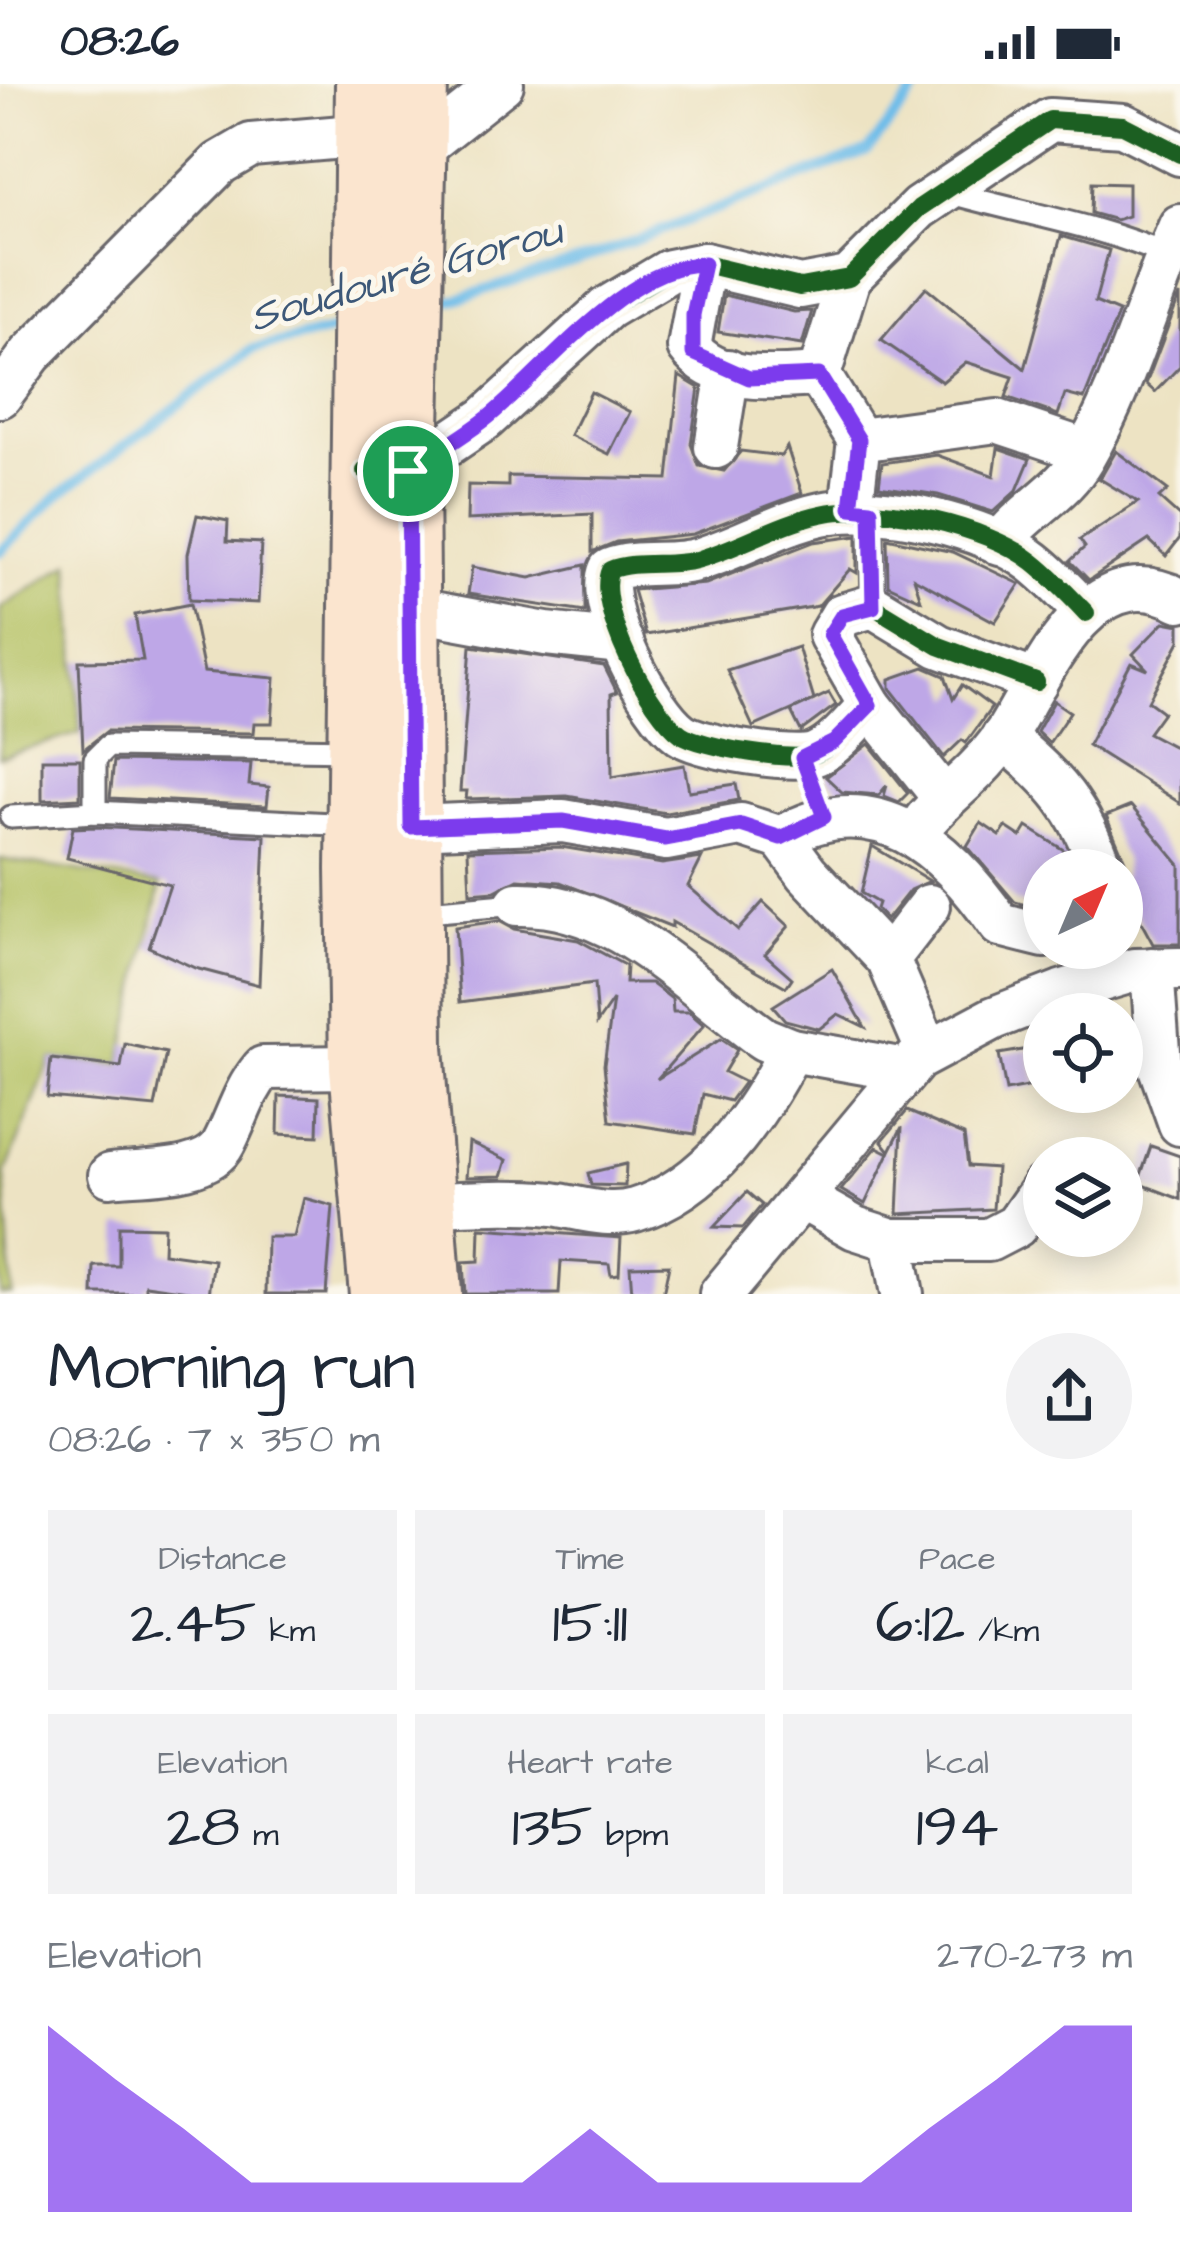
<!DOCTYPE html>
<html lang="en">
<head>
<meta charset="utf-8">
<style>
	body { margin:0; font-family:"Architects Daughter",sans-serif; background:#f2f2f3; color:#1f2937; height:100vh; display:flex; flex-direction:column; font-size:45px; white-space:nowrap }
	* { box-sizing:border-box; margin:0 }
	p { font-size:39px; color:#747a83 }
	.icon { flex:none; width:66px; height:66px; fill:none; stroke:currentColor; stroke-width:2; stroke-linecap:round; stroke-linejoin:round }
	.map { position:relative; height:1210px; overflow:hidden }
	.sheet { display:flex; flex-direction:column; background:#fff; flex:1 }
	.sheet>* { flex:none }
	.needle { width:78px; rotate:44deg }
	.buttons { position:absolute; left:1023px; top:765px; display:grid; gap:24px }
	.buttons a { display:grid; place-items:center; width:120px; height:120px; border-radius:50%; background:#fff; box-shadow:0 6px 30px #0003; font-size:60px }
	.pin { position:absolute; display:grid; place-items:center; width:102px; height:102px; color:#fff; margin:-51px; border:6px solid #fff; border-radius:50%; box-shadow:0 3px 12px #0007 }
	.round { display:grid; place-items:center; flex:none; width:126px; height:126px; border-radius:63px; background:#f2f2f3 }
	.head { display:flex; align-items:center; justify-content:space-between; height:204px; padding:0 48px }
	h1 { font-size:66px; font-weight:600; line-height:90px }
	.stats { display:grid; grid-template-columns:repeat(3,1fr); gap:18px; height:204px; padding:12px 48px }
	.stats div { display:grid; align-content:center; border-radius:0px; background:#f2f2f3; text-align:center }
	.stats b { font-size:60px; font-weight:600 }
	.stats small { font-size:33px; font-weight:400 }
	.stats p { font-size:33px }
	.chart { height:336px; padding:24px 48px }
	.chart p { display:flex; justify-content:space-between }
	.chart svg { width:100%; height:216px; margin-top:12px; fill:#7c3aed; opacity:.7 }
	.status { display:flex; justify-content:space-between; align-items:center; height:84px; padding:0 60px; background:#fff; direction:ltr }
	.status svg { height:33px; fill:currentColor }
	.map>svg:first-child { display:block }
</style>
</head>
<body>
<div class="status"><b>08:26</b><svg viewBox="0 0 49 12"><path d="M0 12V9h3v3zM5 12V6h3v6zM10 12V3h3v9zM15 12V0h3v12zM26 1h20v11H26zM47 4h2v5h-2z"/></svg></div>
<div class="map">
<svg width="1180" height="1210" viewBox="0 0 1180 1210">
	<rect width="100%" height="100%" fill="#fbf7ec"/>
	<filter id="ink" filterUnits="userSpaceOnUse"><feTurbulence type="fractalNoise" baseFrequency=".00833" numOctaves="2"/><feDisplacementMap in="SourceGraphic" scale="24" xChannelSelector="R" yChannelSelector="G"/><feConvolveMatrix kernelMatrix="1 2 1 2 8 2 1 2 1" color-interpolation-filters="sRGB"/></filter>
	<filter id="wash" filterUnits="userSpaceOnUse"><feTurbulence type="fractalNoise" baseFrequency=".004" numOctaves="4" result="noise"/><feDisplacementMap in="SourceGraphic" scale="48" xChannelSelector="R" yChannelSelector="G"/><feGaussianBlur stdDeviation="2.7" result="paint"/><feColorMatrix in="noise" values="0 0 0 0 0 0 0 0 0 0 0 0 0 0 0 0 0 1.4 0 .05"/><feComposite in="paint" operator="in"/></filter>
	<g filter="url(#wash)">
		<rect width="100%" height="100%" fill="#ede3c3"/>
		<g fill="#b4c164" stroke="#6b7250" stroke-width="3">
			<path d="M 70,479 L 80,649 L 0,673 L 0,525 Z"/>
			<path d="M 0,775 L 161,800 L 121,980 L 51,975 L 5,1090 L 12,1210 L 0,1210 Z"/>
		</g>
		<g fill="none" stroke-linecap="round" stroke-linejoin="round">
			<g stroke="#6fbde9" stroke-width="10">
				<path d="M 432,223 L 610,166 L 868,67 L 921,0"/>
				<path d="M 0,468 L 56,413 L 253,265 L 344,244"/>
			</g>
		</g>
		<g id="blocks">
			<g fill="#bea7e7">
				<path d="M 1092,99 L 1128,100 L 1128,132 L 1116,136 L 1091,129 Z"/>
				<path d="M 1061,152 L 1109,166 L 1095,218 L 1119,228 L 1084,315 L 1065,310 L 1058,331 L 1006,313 L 1013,293 L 966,278 L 942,298 L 881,256 L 926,203 L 1025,285 Z"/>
				<path d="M 724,211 L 794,228 L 812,227 L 802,261 L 718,248 Z"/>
				<path d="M 1180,211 L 1180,282 L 1155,308 L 1146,300 Z"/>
				<path d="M 679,292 L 699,304 L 691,360 L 699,382 L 724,387 L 741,367 L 781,372 L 787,363 L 802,409 L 693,450 L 616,458 L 592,468 L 592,430 L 467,436 L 468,401 L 508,402 L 508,392 L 668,395 Z"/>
				<path d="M 591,308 L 630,328 L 609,370 L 570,351 Z"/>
				<path d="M 998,364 L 1030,375 L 1017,406 L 993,428 L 938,411 L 879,402 L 882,379 L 937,371 L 994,392 Z"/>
				<path d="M 1116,367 L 1168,406 L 1159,414 L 1180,433 L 1180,454 L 1166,472 L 1149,456 L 1089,496 L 1070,477 L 1085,463 L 1080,456 L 1138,418 L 1100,395 Z"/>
				<path d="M 197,431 L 228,437 L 227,457 L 261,459 L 258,519 L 189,516 L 188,470 Z"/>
				<path d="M 857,452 L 857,489 L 850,485 L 818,522 L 646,551 L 633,506 L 706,500 L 813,458 Z"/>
				<path d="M 887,454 L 953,468 L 1020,500 L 995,538 L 914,494 L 921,516 L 888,501 Z"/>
				<path d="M 585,481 L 585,528 L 468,510 L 472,483 L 530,494 Z"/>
				<path d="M 190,520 L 204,588 L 275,594 L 272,639 L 254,639 L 253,649 L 107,647 L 83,666 L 79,577 L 143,576 L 135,531 Z"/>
				<path d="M 1164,538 L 1180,541 L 1180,557 L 1148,617 L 1163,628 L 1148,649 L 1180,666 L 1180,719 L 1088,661 L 1131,579 L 1148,586 L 1133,570 Z"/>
				<path d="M 471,562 L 604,582 L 617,608 L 611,610 L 612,693 L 684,681 L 689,707 L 736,700 L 739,716 L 666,729 L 567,712 L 466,715 L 467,707 L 460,707 Z"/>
				<path d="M 798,563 L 814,616 L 753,643 L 727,586 Z"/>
				<path d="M 924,583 L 945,592 L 953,615 L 962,601 L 992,623 L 966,659 L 962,656 L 944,673 L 890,604 L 890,595 Z"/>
				<path d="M 829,609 L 836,621 L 801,647 L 791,627 Z"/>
				<path d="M 1054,617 L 1070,628 L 1049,659 L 1037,648 Z"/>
				<path d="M 869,660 L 908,709 L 899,718 L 884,712 L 887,701 L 879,711 L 842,708 L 826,693 Z"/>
				<path d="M 42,675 L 80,675 L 80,714 L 42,716 Z"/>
				<path d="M 114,677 L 251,679 L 249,701 L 269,703 L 267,722 L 110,714 Z"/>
				<path d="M 1131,722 L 1180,781 L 1180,860 L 1153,860 L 1122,803 L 1125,777 L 1106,732 Z"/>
				<path d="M 981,739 L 1000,752 L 1006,743 L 1021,753 L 1027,743 L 1067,768 L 1074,786 L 1044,786 L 1044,826 L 1015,818 L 967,762 Z"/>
				<path d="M 95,743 L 265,752 L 259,901 L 195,884 L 149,863 L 170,801 L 67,774 L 73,744 Z"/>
				<path d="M 872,762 L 930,797 L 910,806 L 886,836 L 876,825 L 878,819 L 861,809 Z"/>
				<path d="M 561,763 L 662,780 L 702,774 L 688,802 L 738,846 L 763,818 L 789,842 L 765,870 L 792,894 L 786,903 L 672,838 L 672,843 L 560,798 L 518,795 L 495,807 L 470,809 L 468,766 Z"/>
				<path d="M 499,837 L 514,845 L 578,856 L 626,882 L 625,899 L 651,899 L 663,908 L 672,915 L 673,928 L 689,928 L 704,941 L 657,995 L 721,955 L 737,966 L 724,988 L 744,998 L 730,1017 L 703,1010 L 695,1050 L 610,1037 L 604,981 L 613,916 L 597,939 L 594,900 L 460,918 L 455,843 Z"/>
				<path d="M 832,885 L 865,943 L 838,930 L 819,945 L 785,936 L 773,922 Z"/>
				<path d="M 125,960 L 166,969 L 155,1023 L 47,1013 L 51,975 L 121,983 Z"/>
				<path d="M 1029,965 L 1037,1001 L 1006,1007 L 999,970 Z"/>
				<path d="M 279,1012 L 319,1014 L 318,1052 L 278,1050 Z"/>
				<path d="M 907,1027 L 964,1051 L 968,1082 L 996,1084 L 993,1125 L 898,1130 L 902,1043 L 890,1067 L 882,1057 Z"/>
				<path d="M 469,1058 L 507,1076 L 502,1092 L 466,1093 Z"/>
				<path d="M 1151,1062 L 1180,1072 L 1180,1115 L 1138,1099 Z"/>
				<path d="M 877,1063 L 889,1069 L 865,1120 L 841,1106 Z"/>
				<path d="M 626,1080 L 625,1102 L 591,1101 L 588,1089 Z"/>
				<path d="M 747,1108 L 762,1121 L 743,1144 L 714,1143 Z"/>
				<path d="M 304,1114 L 333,1122 L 326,1210 L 266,1210 L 267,1153 L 294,1153 Z"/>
				<path d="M 119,1142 L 164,1143 L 163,1169 L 214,1176 L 209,1210 L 146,1201 L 146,1210 L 93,1210 L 94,1182 L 119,1182 Z"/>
				<path d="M 480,1144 L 621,1154 L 619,1190 L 611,1191 L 609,1180 L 561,1177 L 559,1210 L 465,1210 L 463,1178 L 479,1177 Z"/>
				<path d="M 669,1181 L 663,1210 L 632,1210 L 630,1182 Z"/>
			</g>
		</g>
	</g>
	<g filter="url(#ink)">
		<use href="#blocks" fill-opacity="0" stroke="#69666b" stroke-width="3"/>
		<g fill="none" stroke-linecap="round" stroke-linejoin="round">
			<g stroke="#69666b" stroke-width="27">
				<g id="lane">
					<path d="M 944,107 C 1019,129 1096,140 1167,171"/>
					<path d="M 871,426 L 873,522"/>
					<path d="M 95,728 L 95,675 L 108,662 L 354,666"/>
					<path d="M 11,733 L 95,728 L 352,741"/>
					<path d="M 415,829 L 517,820"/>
				</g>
			</g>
			<g stroke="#69666b" stroke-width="48">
				<g id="street">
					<path d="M 415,69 L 502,0"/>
					<path d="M 704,180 L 689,263 C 717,302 778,293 819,291"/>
					<path d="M 849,194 L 819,291 L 859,356 L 851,425"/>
					<path d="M 0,312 L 31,270 L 220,79 L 251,61 L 366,51"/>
					<path d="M 859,356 L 997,337 L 1086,367"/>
					<path d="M 716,363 L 728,287"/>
					<path d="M 390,387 L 408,387 L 485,335 L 607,224 L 669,187 L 704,180 L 800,203 L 849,194 L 919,124 L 1050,36 L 1123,41 L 1180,70"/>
					<path d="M 1000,460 C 1023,427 1062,410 1083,374 C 1125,302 1147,218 1180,142"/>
					<path d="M 411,525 L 546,550 L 622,558"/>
					<path d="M 1036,598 L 939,562 L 873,522 L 842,531 L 830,551 L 870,621 C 854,637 837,661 816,670 C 795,679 700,663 681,650 C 650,628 594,522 610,486 C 637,475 671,484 700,475 C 741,463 779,439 821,430 C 878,417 987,442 1033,478 C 1052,493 1069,511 1086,529"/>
					<path d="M 870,621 L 945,715 L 926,735"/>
					<path d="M 1003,653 C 1055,695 1080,723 1101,786"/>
					<path d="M 945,715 C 966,696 987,677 1003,654 C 1042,595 1087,467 1180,516"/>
					<path d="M 411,743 L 563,737 L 666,755 L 741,741 L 781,754 C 875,698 948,765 1000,841 L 1044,852"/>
					<path d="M 781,754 L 807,789 L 888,875 L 928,968"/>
					<path d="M 517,820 C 617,817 688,901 764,955 L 791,966 L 905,986"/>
					<path d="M 888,875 L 929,822"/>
					<path d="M 1152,885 L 1159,981 L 1180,1040"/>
					<path d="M 110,1091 C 141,1087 208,1091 224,1059 C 238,1032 243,1008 263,984 L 360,983"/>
					<path d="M 802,1114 L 855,1144 L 892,1156 L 989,1156 L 1016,1142 L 1044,1102"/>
					<path d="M 397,1122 C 448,1120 503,1115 553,1120 C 581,1124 607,1134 635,1126 C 709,1104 757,1031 791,966"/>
					<path d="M 892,1156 L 902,1210"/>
					<path d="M 721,1210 L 917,975 L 994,934 L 1061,908 L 1135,886 L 1180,885"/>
				</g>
			</g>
			<g stroke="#69666b" stroke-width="66">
				<g id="secondary">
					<path d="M 366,0 L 357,785 L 360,983 L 380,1210"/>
					<path d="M 417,0 L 408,387 L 413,963 L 431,1210"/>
				</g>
			</g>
			<use href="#lane" stroke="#fff" stroke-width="21"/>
			<use href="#street" stroke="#fff" stroke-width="42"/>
			<use href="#secondary" stroke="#fbe5cf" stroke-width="60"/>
			<g stroke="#fbf7ec" stroke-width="26">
				<g id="cycleway">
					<path d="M 365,387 L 408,387 L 485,335 L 607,224 L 669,187 L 704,180 L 800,203 L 849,194 L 919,124 L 1050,36 L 1123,41 L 1180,70"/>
					<path d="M 1036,598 L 939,562 L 873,522 L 842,531 L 830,551 L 870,621 C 854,637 837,661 816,670 C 795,679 700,663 681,650 C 650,628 594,522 610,486 C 637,475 671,484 700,475 C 741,463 779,439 821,430 C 878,417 987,442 1033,478 C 1052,493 1069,511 1086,529"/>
				</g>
			</g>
			<use href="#cycleway" stroke="#1b5e20" stroke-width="18"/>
		</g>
	</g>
	<g fill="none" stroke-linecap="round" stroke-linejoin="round" filter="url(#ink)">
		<g stroke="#fff" stroke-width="24">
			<path id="route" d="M 704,180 L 693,231 L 693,269 L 749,294 L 819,291 L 859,356 L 851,424 L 871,426 L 873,523 L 842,531 L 830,550 L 870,621 L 834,658 L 802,674 L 824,733 L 781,754 L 741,741 L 666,755 L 563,737 L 411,743 L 408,387 C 434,370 461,354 486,335 C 544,289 626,180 704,180 Z"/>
		</g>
		<use href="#route" stroke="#7c3aed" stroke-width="15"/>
	</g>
	<g text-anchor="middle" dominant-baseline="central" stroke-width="10" stroke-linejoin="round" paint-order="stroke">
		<g font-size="42" font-style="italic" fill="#3d5878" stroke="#fbf7ec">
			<text transform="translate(406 191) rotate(-16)">Soudouré Gorou</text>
		</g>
	</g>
</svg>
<div class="buttons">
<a><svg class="needle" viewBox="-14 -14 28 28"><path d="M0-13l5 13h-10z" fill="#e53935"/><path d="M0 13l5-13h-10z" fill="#747a83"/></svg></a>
<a><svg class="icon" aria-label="locate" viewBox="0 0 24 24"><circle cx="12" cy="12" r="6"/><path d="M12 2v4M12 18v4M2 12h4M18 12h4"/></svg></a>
<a><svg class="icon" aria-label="layers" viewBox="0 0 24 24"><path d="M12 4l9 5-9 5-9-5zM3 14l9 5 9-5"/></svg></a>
</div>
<div class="pin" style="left:408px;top:387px;background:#1e9e55"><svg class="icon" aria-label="arrive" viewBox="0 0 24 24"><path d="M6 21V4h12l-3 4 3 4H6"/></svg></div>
</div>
<section class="sheet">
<div class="head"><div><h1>Morning run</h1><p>08:26 · 7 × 350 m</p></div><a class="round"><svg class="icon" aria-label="share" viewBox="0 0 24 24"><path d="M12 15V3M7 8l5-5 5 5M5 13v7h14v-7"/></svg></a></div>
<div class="stats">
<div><p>Distance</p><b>2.45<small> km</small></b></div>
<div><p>Time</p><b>15:11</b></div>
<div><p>Pace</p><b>6:12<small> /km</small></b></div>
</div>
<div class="stats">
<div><p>Elevation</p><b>28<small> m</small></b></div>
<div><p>Heart rate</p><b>135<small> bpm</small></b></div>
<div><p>kcal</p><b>194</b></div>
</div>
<div class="chart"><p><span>Elevation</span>270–273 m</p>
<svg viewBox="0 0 160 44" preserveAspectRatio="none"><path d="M0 44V6L10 17L20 27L30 38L40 38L50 38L60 38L70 38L80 27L90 38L100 38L110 38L120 38L130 27L140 17L150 6L160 6V44z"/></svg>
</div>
</section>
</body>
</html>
